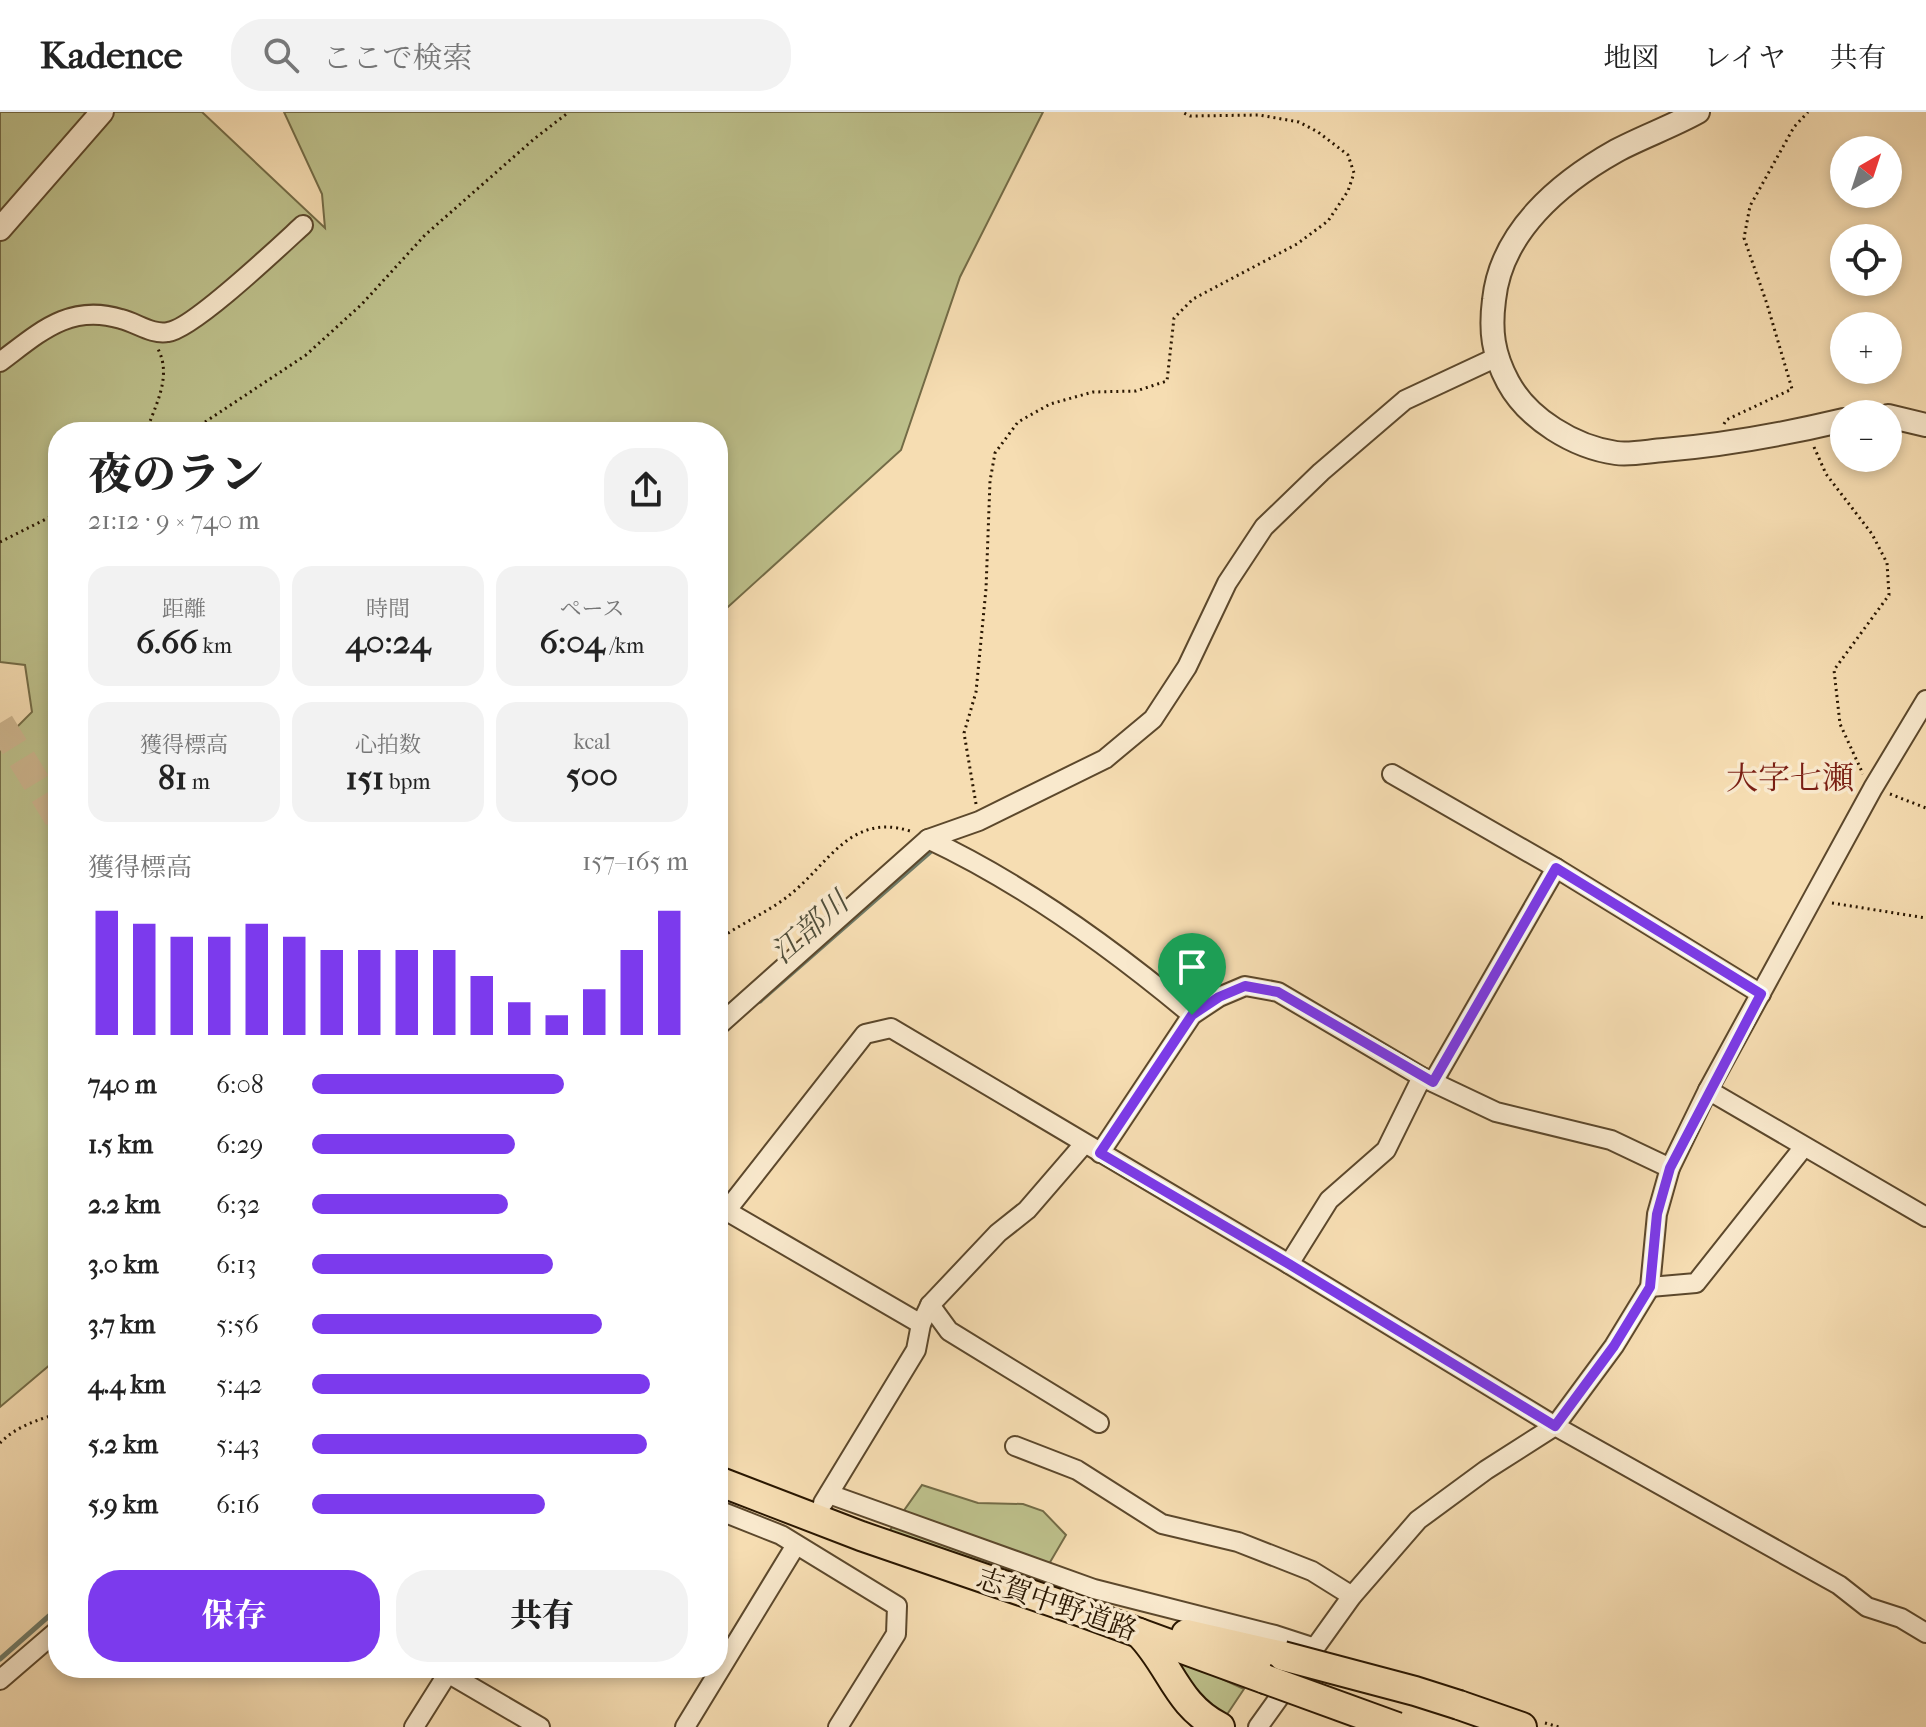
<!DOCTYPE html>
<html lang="ja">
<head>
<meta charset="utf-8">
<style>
	body { margin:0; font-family:"IM FELL French Canon","Noto Serif JP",serif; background:#f2f2f2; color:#222; height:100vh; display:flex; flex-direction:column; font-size:30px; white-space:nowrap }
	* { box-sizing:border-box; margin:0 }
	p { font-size:26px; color:#767676 }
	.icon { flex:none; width:44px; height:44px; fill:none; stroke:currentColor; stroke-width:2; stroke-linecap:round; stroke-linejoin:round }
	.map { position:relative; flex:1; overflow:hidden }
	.details { position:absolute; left:48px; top:310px; width:680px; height:1256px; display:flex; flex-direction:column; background:#fff; border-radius:32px; box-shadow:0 4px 12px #0003 }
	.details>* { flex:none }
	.needle { width:52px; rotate:39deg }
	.buttons { position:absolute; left:1830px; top:24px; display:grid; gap:16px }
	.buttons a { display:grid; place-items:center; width:72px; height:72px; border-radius:50%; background:#fff; box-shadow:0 4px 12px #0003; font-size:40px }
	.pin { position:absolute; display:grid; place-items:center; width:68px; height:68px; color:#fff; margin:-82px -34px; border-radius:50% 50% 50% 0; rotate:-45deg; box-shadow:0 0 8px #0007 }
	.pin .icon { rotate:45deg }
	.round { display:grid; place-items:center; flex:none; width:84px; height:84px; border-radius:32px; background:#f2f2f2 }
	.overview { display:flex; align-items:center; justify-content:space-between; height:136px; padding:0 40px }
	h1 { font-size:44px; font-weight:800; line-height:60px }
	.metrics { display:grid; grid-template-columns:repeat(3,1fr); gap:12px; height:136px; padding:8px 40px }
	.metrics div { display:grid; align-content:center; border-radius:20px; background:#f2f2f2; text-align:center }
	.metrics b { font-size:34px; font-weight:800 }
	.metrics small { font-size:22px; font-weight:400 }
	.metrics p { font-size:22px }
	.chart { height:224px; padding:16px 40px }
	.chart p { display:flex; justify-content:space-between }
	.chart svg { width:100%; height:144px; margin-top:8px; stroke:#7c3aed; stroke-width:6 }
	.primary-button { display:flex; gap:16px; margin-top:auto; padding:16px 40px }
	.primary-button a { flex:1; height:92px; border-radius:32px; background:#7c3aed; color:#fff; font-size:32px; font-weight:800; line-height:92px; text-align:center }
	.primary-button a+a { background:#f2f2f2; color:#222 }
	ul { padding:0 40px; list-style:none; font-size:26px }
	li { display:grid; grid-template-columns:128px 96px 1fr; align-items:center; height:60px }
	li i { height:20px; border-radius:10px; background:#7c3aed }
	header { display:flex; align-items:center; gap:48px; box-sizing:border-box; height:112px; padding:0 40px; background:#fff; border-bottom:2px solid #e0e0e0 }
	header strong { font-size:38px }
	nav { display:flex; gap:44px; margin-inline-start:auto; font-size:28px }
	.search { width:560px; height:72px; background:#f2f2f2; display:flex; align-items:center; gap:20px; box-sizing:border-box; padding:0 28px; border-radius:32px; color:#767676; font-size:30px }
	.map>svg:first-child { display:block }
</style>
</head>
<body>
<header>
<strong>Kadence</strong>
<div class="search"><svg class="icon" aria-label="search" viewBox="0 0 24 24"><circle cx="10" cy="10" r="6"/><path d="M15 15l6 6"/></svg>ここで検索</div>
<nav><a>地図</a><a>レイヤ</a><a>共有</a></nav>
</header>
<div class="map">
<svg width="1926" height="1615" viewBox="0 0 1926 1615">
	<rect width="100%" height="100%" fill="#f6ddb2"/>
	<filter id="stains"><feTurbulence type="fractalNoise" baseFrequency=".0025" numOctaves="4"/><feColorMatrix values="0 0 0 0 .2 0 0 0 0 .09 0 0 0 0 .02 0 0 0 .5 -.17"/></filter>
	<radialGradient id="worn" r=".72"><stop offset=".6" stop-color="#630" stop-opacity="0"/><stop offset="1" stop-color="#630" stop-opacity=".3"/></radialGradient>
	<g fill="#bdc08b" stroke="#736b46" stroke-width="2">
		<path d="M 0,0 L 202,0 L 325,116 L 322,82 L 284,0 L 1043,0 L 960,165 L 901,338 L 718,504 L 718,320 L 58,320 L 58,1246 L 0,1295 L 0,632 L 32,600 L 25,553 L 0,550 Z"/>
		<path d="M 922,1373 L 978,1391 L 1023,1392 L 1043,1399 L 1066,1423 L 1039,1469 L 888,1421 Z"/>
		<path d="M 1170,1543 L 1244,1577 L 1224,1607 L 1212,1600 Z"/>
	</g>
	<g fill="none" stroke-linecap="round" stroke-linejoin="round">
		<g stroke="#6f7a67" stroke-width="5">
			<path d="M 760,889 L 931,739"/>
			<path d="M 0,1547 L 58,1496"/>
		</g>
		<path stroke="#cdb58e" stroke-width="28" stroke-dasharray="28 14" stroke-linecap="butt" d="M 0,611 L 58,706"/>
		<g stroke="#5c482c" stroke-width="22">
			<g id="minor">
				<path d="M 0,250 C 39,221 69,191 121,207 C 137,211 152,223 168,220 C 193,217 281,133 303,113"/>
				<path d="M 1392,662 L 1556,756 L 1761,882"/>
				<path d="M 928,727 C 1022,771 1113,837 1192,903"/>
				<path d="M 718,914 L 928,727 L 979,709 L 1105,647 L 1153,607 L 1187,555 L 1227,471 L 1264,415 L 1321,360 L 1405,288 L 1495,246"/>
				<path d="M 1433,970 L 1556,756"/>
				<path d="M 1708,978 L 1926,1105"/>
				<path d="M 1100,1041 L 1192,903 L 1219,885 L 1245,874 L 1278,880 L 1422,965 L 1496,1000 L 1611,1028 L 1670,1056"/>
				<path d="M 718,1094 L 921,1212"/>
				<path d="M 727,1098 L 865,922 L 891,916 L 1289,1152 L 1555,1314 L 1839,1473 L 1867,1495 L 1901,1506 L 1926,1521"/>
				<path d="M 1289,1152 L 1329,1088 L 1386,1038 L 1422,965"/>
				<path d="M 1650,1175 L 1696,1171 L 1803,1036"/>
				<path d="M 930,1193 L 949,1219 L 1099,1311"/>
				<path d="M 1015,1334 L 1077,1358 L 1162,1412 L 1238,1430 L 1312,1459 L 1352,1484"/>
				<path d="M 829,1382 L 1094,1477 L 1275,1523 L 1315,1536"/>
				<path d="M 823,1391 L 916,1238 L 921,1212 L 930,1193 L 998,1121 L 1027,1098 L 1084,1032"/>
				<path d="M 718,1398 L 781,1423 L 897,1494 L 896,1522 L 838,1615"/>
				<path d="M 439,1556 L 540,1615"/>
				<path d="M 0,1568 L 58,1518"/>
				<path d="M 414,1615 L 448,1561"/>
				<path d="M 685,1615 L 796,1433"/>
				<path d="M 1258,1615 L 1352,1484 L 1418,1408 L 1486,1358 L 1555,1314 L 1614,1234 L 1650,1175 L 1657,1102 L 1670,1056 L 1708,978 L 1873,676 L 1926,588"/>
			</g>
		</g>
		<g stroke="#5c482c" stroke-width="26">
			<g id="tertiary">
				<path d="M 1698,0 C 1671,15 1642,25 1616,39 C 1559,71 1501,120 1494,188 C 1490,219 1493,242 1508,270 C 1528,307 1574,335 1616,341 C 1631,343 1649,339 1664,338 C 1725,333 1785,322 1844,308"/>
				<path d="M 0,117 L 102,0"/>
				<path d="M 1888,304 L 1926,313"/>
			</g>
		</g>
		<g stroke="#291600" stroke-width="32">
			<g id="primary">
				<path d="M 718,1369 L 861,1424 L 1079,1499 L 1265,1567"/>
				<path d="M 1139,1521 C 1171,1553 1176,1593 1220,1615"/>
				<path d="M 1186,1522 L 1283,1544"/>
				<path d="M 1459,1593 L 1522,1615"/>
			</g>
		</g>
		<g stroke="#291600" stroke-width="3" stroke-dasharray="2 4" stroke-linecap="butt">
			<path d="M 1724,312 L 1726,308 L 1792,277 L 1767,192 L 1744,126 L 1750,94 L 1794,15 L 1808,0"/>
			<path d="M 146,320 C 156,292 172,264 158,237"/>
			<path d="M 190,320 L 306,243 L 362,192 L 425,123 L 534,27 L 569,0"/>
			<path d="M 1814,335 L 1826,362 L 1872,422 L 1887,451 L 1889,483 L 1834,558 L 1840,612 L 1863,662"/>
			<path d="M 0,430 L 58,401"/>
			<path d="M 1890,682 L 1926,696"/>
			<path d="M 976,692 L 964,621 L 976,580 L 986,477 L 990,369 L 995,341 L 1018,310 L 1050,292 L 1093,280 L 1136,279 L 1167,269 L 1174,206 L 1193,187 L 1297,132 L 1328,109 L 1348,79 L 1354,61 L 1348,43 L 1318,20 L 1299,10 L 1259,3 L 1190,4 L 1182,0"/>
			<path d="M 1832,791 L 1926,806"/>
			<path d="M 718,828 C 740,812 766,801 787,785 C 828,754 849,700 910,719"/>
			<path d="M 0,1331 C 14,1316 38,1307 58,1302"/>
			<path d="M 1545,1611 L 1559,1615"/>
		</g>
		<use href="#minor" stroke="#f9e9cd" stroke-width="18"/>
		<use href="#tertiary" stroke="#f9e9cd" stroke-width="22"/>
		<use href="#primary" stroke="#f6ddb2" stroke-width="28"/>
		<g stroke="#291600" stroke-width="32" stroke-linecap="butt">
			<g id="primary-bridge">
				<path d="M 1283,1544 L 1415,1579 L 1459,1593"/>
				<path d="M 1265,1567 L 1397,1615"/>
			</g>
		</g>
		<use href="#primary-bridge" stroke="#f6ddb2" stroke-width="28"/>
	</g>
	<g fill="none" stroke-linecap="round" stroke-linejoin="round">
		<g stroke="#fff" stroke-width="16">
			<path id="route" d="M 1556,756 L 1761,882 L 1670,1056 L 1657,1102 L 1650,1175 L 1614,1234 L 1555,1314 L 1289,1152 L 1100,1041 L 1192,903 L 1219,885 L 1245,874 L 1278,880 L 1433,970 Z"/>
		</g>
		<use href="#route" stroke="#7c3aed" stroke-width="10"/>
	</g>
	<g text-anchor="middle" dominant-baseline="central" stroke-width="7" stroke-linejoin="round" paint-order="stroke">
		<g font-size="28" fill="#291600" stroke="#f9e9cd">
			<text transform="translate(1057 1492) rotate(19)">志賀中野道路</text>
		</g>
		<g font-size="30" font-style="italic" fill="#52503c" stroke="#f9e9cd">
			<text transform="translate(810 816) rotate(-41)">江部川</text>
		</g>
		<g font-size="32" fill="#7a1f14" stroke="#f9e9cd">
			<text x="1790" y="666">大字七瀬</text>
		</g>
	</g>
	<rect width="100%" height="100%" filter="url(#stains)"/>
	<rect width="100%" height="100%" fill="url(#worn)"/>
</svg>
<div class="buttons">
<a><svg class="needle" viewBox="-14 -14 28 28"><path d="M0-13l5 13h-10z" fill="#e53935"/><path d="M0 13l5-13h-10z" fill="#767676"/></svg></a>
<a><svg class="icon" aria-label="locate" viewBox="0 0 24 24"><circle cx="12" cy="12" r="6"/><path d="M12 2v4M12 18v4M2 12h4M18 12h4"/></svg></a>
<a>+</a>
<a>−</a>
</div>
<div class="pin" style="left:1192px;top:903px;background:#1e9e55"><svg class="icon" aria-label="arrive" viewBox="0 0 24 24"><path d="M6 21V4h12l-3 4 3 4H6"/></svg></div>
<section class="details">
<div class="overview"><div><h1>夜のラン</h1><p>21:12 · 9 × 740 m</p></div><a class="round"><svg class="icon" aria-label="share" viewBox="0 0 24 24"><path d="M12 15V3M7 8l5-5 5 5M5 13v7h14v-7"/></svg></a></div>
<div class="metrics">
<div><p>距離</p><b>6.66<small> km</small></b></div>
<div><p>時間</p><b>40:24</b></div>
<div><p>ペース</p><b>6:04<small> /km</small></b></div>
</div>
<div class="metrics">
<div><p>獲得標高</p><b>81<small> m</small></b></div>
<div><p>心拍数</p><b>151<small> bpm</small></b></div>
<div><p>kcal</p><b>500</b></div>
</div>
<div class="chart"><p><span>獲得標高</span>157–165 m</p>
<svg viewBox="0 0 160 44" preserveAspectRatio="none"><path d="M5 44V6M15 44V10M25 44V14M35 44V14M45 44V10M55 44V14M65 44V18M75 44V18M85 44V18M95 44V18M105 44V26M115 44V34M125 44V38M135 44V30M145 44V18M155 44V6"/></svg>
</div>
<ul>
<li><b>740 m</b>6:08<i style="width:67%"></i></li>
<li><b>1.5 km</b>6:29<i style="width:54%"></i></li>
<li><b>2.2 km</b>6:32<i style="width:52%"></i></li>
<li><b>3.0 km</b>6:13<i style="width:64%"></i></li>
<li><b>3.7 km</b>5:56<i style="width:77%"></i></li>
<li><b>4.4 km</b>5:42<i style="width:90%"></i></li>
<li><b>5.2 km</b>5:43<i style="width:89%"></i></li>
<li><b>5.9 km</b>6:16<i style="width:62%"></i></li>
</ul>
<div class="primary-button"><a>保存</a><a>共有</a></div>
</section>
</div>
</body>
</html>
